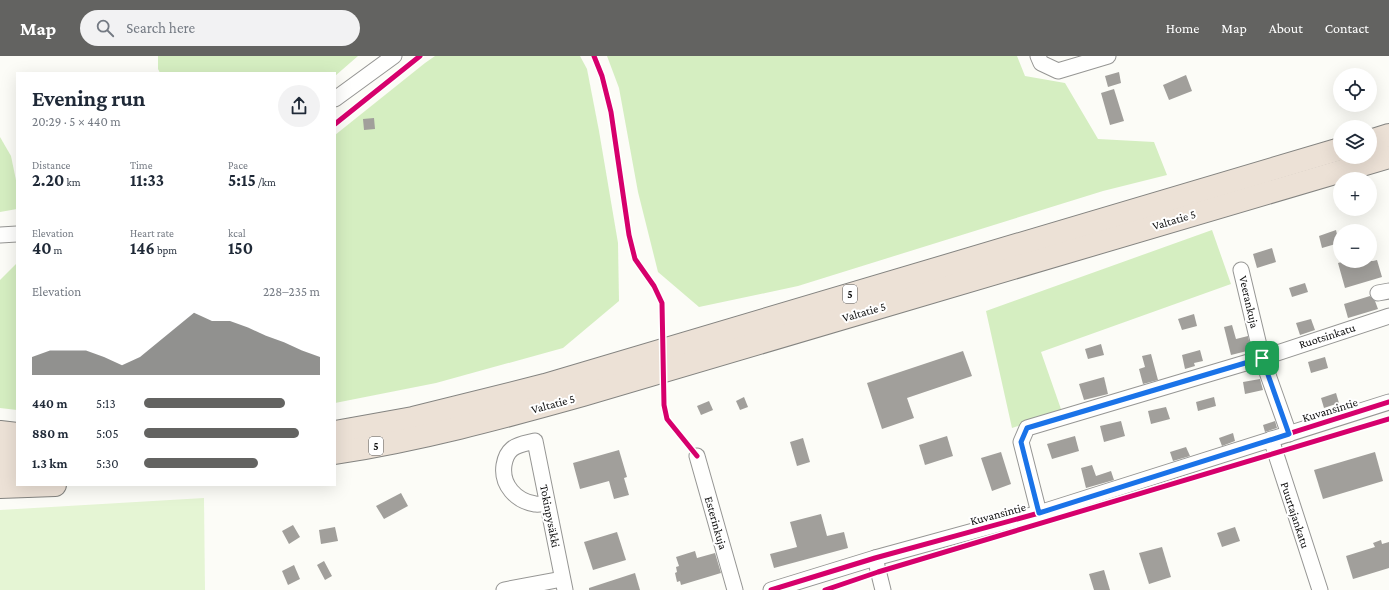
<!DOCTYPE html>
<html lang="en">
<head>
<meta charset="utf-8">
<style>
	body { margin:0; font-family:"Crimson Pro",serif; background:#f2f2f3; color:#1f2937; height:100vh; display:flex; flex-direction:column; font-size:15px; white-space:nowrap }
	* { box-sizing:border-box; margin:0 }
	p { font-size:13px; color:#747a83 }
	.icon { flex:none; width:22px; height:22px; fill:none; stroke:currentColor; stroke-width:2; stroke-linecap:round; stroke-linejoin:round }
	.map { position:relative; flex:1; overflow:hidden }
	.panel { position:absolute; left:16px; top:16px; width:320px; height:414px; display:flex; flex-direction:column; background:#fff; border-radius:0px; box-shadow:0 4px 16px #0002 }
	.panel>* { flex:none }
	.fabs { position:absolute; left:1333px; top:12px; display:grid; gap:8px }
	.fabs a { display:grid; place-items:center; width:44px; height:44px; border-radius:50%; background:#fff; box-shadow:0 4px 16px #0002; font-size:20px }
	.pin { position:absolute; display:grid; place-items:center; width:34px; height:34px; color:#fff; margin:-17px; border-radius:8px; box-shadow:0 2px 6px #0006 }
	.round { display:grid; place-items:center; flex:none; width:42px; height:42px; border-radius:21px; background:#f2f2f3 }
	.headline { display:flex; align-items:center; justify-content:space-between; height:68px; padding:0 16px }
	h1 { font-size:22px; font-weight:700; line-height:30px }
	.stats { display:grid; grid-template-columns:repeat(3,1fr); gap:6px; height:68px; padding:4px 16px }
	.stats div { display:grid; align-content:center }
	.stats b { font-size:17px; font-weight:700 }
	.stats small { font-size:11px; font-weight:400 }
	.stats p { font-size:11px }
	.chart { height:112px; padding:8px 16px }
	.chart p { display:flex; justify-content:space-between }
	.chart svg { width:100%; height:72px; margin-top:4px; fill:#636361; opacity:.7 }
	ul { padding:0 16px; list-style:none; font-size:13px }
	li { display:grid; grid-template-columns:64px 48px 1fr; align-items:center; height:30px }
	li i { height:10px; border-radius:5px; background:#636361 }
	header { display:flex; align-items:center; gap:24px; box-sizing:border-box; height:56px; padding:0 20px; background:#636361; color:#fff }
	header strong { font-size:19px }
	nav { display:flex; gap:22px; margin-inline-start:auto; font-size:14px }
	.search { width:280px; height:36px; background:#f2f2f3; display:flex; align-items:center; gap:10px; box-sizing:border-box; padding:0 14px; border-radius:22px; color:#747a83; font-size:15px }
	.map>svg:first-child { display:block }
</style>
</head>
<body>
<header>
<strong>Map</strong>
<div class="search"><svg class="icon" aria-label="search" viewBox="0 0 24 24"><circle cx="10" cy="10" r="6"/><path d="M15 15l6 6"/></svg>Search here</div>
<nav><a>Home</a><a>Map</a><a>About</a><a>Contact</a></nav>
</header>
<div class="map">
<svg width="1389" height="534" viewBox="0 0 1389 534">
	<rect width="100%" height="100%" fill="#fcfcf7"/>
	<path fill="#e5f5d4" d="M 204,442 L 205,534 L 0,534 L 0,454 Z"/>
	<g fill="#d5eec1">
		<path d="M 158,0 L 358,0 L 335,20 L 335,17 L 160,17 L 158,13 Z"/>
		<path d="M 435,0 L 580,0 L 587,13 L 599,75 L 618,187 L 619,245 L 563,292 L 436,327 L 335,347 L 335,79 L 425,7 Z"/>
		<path d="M 607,0 L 1017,0 L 1025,20 L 1065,27 L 1098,83 L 1154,86 L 1167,119 L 1103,135 L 798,230 L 699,251 L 658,216 L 638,136 L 619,32 Z"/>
		<path d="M 0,81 L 11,100 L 17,129 L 17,153 L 0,156 Z"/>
		<path d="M 1212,174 L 1231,228 L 1041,296 L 1062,356 L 1012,372 L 986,255 Z"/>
		<path d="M 16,208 L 17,208 L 17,354 L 0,352 L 0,224 Z"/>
	</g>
	<g fill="#a19f9b">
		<path d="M 1119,16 L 1121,27 L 1108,31 L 1105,20 Z"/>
		<path d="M 1186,19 L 1192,35 L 1169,44 L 1163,29 Z"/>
		<path d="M 1114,33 L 1124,65 L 1110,69 L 1101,37 Z"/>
		<path d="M 374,62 L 375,73 L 364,74 L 363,63 Z"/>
		<path d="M 1336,174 L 1339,187 L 1322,192 L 1319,180 Z"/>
		<path d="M 1272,192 L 1276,206 L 1257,212 L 1253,198 Z"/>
		<path d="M 1377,204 L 1382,221 L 1345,232 L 1338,207 L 1346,205 L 1373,205 Z"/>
		<path d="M 1305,227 L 1308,236 L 1292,241 L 1289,232 Z"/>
		<path d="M 1370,240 L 1375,245 L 1378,253 L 1348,262 L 1344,248 Z"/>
		<path d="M 1194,258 L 1197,270 L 1182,274 L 1178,263 Z"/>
		<path d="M 1311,263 L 1315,274 L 1300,279 L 1296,267 Z"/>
		<path d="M 1232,269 L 1236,283 L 1248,280 L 1251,294 L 1231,299 L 1224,271 Z"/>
		<path d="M 1101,288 L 1104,299 L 1088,303 L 1085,293 Z"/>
		<path d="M 1200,294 L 1203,305 L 1194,307 L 1195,310 L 1185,313 L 1182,299 Z"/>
		<path d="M 963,295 L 972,320 L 907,342 L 914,362 L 882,373 L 867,327 Z"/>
		<path d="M 1151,298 L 1158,324 L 1143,328 L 1139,313 L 1145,311 L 1142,300 Z"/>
		<path d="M 1325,301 L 1328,312 L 1311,317 L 1308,306 Z"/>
		<path d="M 1104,321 L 1108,338 L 1084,344 L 1079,328 Z"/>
		<path d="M 1260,323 L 1263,334 L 1245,338 L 1243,326 Z"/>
		<path d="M 1336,337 L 1339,347 L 1324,352 L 1321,342 Z"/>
		<path d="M 744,341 L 748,351 L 740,354 L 736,345 Z"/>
		<path d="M 1214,341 L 1216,350 L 1198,355 L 1196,346 Z"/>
		<path d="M 709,345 L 713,354 L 701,359 L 697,350 Z"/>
		<path d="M 1166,351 L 1170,363 L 1151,368 L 1148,355 Z"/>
		<path d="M 1121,365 L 1125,380 L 1104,386 L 1100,370 Z"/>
		<path d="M 1275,365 L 1277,372 L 1265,376 L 1263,369 Z"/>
		<path d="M 1233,377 L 1235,385 L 1222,390 L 1219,382 Z"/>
		<path d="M 947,380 L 953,400 L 925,409 L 919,389 Z"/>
		<path d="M 1075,380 L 1079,395 L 1052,403 L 1047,388 Z"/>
		<path d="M 803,382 L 810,406 L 797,410 L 790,386 Z"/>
		<path d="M 1186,391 L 1190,400 L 1173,405 L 1170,396 Z"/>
		<path d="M 619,394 L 627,421 L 624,422 L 629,439 L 614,443 L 609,425 L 580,433 L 573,407 Z"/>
		<path d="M 1001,396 L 1011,428 L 992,435 L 981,402 Z"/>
		<path d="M 1375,396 L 1383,425 L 1323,443 L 1314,414 Z"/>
		<path d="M 1092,409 L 1096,420 L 1111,415 L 1114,424 L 1086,432 L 1081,412 Z"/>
		<path d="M 401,437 L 408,450 L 384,463 L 376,450 Z"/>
		<path d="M 821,458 L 827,480 L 844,476 L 848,492 L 774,512 L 770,498 L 797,491 L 790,466 Z"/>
		<path d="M 293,469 L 300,481 L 289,488 L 282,475 Z"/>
		<path d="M 335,471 L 338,485 L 321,488 L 319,474 Z"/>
		<path d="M 1235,471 L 1240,485 L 1222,491 L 1217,477 Z"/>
		<path d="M 617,476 L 626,504 L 593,514 L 584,486 Z"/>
		<path d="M 1381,484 L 1382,488 L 1389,486 L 1389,512 L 1353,523 L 1346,500 L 1375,491 L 1373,487 Z"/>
		<path d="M 1162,491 L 1171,521 L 1149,528 L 1139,497 Z"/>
		<path d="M 695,495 L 697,502 L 715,497 L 721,517 L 681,529 L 680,525 L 677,526 L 675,517 L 677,516 L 676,511 L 679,510 L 676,501 Z"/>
		<path d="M 324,505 L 332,520 L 325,524 L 317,509 Z"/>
		<path d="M 294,509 L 300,523 L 288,529 L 282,515 Z"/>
		<path d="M 1104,514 L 1110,534 L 1094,534 L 1089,518 Z"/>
		<path d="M 635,517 L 640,534 L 589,534 L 589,532 Z"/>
	</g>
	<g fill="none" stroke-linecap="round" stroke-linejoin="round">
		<g stroke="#969694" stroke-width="17">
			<g id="minor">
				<path d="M 1038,0 L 1041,7 L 1058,15 L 1108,0"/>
				<path d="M 335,43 L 394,0"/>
				<path d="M 0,179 L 17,178"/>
				<path d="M 1241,214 L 1262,302 L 1289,378"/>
				<path d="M 1378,237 L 1389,235"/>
				<path d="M 1271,383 L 1320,534"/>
				<path d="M 697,400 L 735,534"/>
				<path d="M 547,447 C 543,447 539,449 535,448 C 516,445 501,429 504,409 C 505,403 507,397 512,393 C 518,388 528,387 535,385 L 565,534"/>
				<path d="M 1039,457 L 1021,386 L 1027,372 L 1262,302 L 1389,260"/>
				<path d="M 875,502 L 883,534"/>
				<path d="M 504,534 L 562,523"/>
				<path d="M 771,534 L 875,502 L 1039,457 L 1389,346"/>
			</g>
		</g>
		<g stroke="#848481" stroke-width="24">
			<g id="highway">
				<path d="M 1370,85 L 1389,79"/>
				<path d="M 0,376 L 17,378"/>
				<path d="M 335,376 L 413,362 L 545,329 L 1340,93"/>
				<path d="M 0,394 L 17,395"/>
				<path d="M 335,397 C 419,384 501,362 583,339 L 1389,101"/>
				<path d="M 0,415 L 17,415"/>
				<path d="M 0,431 L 55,429"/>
			</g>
		</g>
		<use href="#minor" stroke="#fffffe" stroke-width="15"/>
		<use href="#highway" stroke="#ece1d6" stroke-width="22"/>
		<g stroke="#fff" stroke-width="8">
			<g id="cycleway">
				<path d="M 594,0 L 602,20 L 611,56 L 629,179 L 635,203 L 654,230 L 662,247 L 664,349 L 667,363 L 697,400"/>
				<path d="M 335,68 L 420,0"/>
				<path d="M 771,534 L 875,502 L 1039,457 L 1389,346"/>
				<path d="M 825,534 L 878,516 L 1389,363"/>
			</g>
		</g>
		<use href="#cycleway" stroke="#d6006c" stroke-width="5"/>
	</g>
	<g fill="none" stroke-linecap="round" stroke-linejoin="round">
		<g stroke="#fff" stroke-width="8">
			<path id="route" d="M 1262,302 L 1289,378 L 1039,457 L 1021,386 L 1027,372 Z"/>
		</g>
		<use href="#route" stroke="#1a73e8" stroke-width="5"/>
	</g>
	<g text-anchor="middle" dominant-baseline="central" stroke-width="4" stroke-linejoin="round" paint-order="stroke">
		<g fill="#fff" stroke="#585858" stroke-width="1">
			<rect x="843" y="229" width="14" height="18" rx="3"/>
			<rect x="369" y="381" width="14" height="18" rx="3"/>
		</g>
		<g font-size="11" font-weight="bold" fill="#101010">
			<text x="850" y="238">5</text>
			<text x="376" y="390">5</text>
		</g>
		<g font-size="12" fill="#101010" stroke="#fff">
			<text transform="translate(1174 164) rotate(-17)">Valtatie 5</text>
			<text transform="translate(1249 246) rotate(77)">Veerankuja</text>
			<text transform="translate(864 256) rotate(-16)">Valtatie 5</text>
			<text transform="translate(1327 280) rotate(-18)">Ruotsinkatu</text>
			<text transform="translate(553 348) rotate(-15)">Valtatie 5</text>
			<text transform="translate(1330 354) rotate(-17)">Kuvansintie</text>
			<text transform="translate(998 458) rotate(-15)">Kuvansintie</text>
			<text transform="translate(1295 459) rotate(72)">Puurtajankatu</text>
			<text transform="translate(550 460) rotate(79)">Tokinpysäkki</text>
			<text transform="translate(716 467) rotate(74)">Esterinkuja</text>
		</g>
	</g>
</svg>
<div class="fabs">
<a><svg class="icon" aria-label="locate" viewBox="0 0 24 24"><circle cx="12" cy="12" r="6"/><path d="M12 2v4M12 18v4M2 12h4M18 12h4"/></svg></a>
<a><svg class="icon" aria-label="layers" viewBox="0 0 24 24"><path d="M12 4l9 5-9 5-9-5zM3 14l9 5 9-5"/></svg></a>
<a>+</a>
<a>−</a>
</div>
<div class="pin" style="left:1262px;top:302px;background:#1e9e55"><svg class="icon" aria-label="arrive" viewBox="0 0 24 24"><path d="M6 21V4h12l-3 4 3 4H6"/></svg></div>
<section class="panel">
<div class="headline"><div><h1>Evening run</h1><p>20:29 · 5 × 440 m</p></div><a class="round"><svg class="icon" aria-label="share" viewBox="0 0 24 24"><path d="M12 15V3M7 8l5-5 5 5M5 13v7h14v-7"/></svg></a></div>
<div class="stats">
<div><p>Distance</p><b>2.20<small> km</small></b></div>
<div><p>Time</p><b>11:33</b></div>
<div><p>Pace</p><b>5:15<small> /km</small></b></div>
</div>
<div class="stats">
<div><p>Elevation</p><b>40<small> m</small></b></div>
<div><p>Heart rate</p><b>146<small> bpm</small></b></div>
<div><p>kcal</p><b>150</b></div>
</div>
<div class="chart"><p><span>Elevation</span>228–235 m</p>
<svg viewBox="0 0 160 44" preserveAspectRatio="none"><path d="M0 44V33L10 29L20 29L30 29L40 33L50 38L60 33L70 24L80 15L90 6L100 11L110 11L120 15L130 20L140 24L150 29L160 33V44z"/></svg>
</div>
<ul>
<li><b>440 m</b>5:13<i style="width:80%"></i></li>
<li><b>880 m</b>5:05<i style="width:88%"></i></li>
<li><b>1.3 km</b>5:30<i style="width:65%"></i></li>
</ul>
</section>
</div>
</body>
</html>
